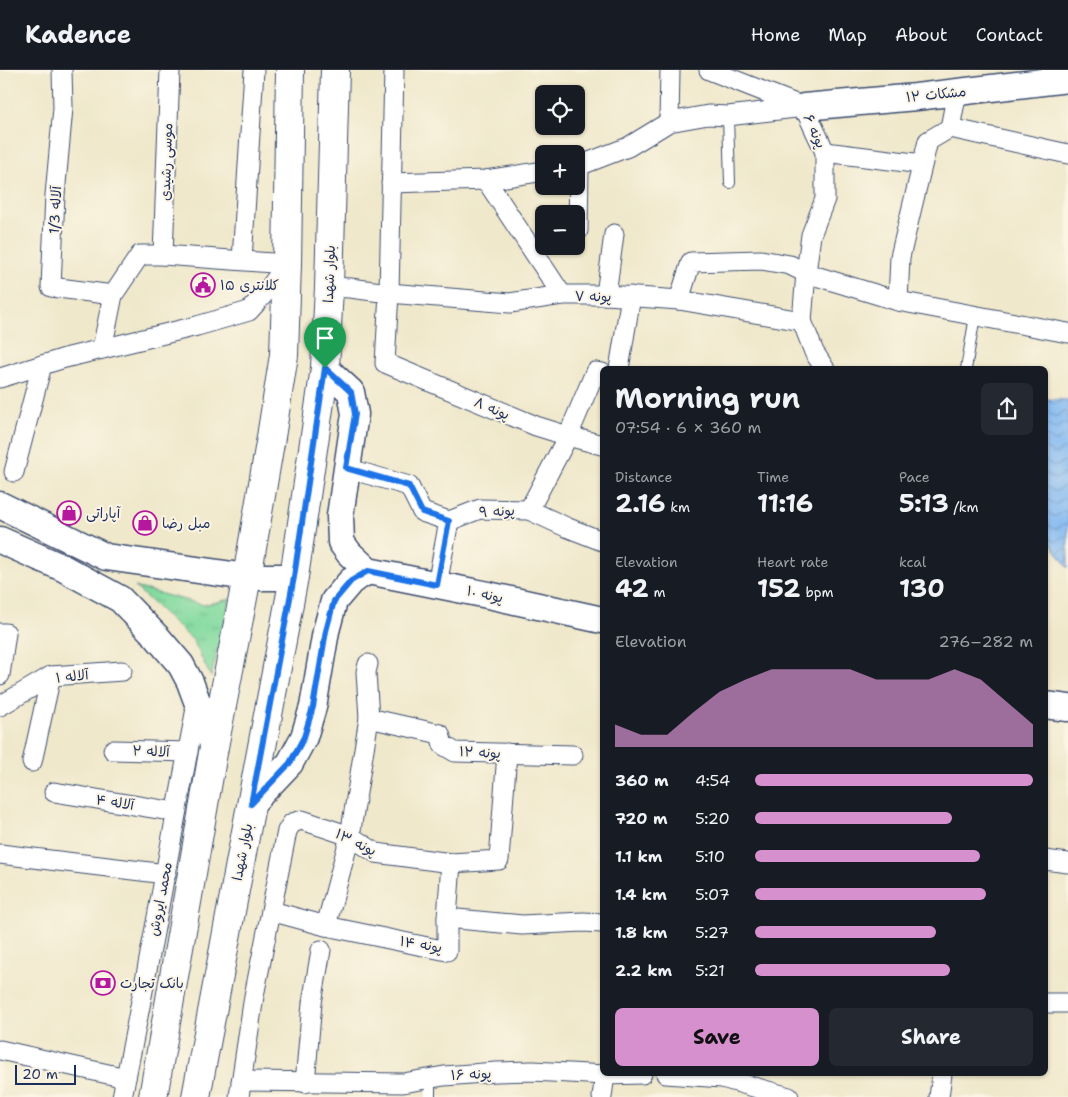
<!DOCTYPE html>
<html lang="en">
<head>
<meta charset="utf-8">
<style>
	body { margin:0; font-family:"Shantell Sans","Playpen Sans Arabic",sans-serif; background:#242831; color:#f1f3f6; height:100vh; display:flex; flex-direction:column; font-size:19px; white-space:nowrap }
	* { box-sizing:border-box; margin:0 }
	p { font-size:16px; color:#9ea1a6 }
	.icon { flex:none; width:28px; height:28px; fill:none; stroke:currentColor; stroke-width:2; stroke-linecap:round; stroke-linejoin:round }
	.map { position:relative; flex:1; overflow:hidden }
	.sheet { position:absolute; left:600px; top:296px; width:448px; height:710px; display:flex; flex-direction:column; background:#171b24; border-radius:8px; box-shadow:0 1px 4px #0004 }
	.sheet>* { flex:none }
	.tools { position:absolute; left:535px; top:15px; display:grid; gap:10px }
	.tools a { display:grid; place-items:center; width:50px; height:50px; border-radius:8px; background:#171b24; box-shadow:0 1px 4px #0004; font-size:25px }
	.scale { position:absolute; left:15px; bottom:12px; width:61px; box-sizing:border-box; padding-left:5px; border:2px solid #1b2f5e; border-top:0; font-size:14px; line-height:18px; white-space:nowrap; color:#1b2f5e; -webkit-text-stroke:4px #fcf5e5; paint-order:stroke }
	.pin { position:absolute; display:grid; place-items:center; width:42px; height:42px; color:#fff; margin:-51px -21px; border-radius:50% 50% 50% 0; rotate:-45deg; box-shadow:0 0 5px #0007 }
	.pin .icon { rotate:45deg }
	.round { display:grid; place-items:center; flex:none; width:52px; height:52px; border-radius:8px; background:#242831 }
	.headline { display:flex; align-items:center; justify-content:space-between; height:85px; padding:0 15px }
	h1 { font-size:28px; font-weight:700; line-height:38px }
	.metrics { display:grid; grid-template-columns:repeat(3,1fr); gap:8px; height:85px; padding:5px 15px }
	.metrics div { display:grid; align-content:center }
	.metrics b { font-size:25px; font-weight:700 }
	.metrics small { font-size:14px; font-weight:400 }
	.metrics p { font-size:14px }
	.chart { height:140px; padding:10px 15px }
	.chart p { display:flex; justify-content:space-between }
	.chart svg { width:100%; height:90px; margin-top:5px; fill:#d690ce; opacity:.7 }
	.action { display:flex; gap:10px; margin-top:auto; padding:10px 15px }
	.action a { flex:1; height:58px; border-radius:8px; background:#d690ce; color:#111; font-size:20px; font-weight:700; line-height:58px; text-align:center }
	.action a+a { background:#242831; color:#f1f3f6 }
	ul { padding:0 15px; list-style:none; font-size:16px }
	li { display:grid; grid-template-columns:80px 60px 1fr; align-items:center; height:38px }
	li i { height:12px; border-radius:6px; background:#d690ce }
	header { display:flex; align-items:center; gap:30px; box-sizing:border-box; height:70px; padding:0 25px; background:#171b24; border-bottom:1px solid #363941 }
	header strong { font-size:24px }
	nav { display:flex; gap:28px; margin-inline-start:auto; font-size:18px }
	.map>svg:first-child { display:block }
</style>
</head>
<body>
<header>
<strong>Kadence</strong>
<nav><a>Home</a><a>Map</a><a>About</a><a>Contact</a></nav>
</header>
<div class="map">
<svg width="1068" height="1027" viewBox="0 0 1068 1027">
	<defs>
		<pattern id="grass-tufts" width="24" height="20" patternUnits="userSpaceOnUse" patternTransform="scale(1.25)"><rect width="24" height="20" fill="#82da9f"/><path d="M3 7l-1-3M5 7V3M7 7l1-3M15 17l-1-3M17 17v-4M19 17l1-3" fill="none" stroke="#70bb8b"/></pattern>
		<pattern id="water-waves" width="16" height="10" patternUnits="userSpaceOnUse" patternTransform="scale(1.25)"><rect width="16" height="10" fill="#83b9f2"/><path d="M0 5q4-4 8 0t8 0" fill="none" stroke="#6a97c7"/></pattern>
	</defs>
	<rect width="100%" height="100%" fill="#fcf5e5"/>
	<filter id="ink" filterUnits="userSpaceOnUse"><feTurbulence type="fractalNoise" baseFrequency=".02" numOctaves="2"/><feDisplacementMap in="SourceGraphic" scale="10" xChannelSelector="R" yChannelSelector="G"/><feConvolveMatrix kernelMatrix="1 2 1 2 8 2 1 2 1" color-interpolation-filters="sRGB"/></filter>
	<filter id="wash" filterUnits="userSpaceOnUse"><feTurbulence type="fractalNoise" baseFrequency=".0096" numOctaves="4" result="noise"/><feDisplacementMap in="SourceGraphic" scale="20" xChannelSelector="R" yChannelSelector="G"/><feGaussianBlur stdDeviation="1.12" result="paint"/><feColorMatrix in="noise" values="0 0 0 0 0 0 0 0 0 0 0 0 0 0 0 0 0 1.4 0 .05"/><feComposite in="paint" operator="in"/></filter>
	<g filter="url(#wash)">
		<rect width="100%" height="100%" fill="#efe8cb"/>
		<path fill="url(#grass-tufts)" stroke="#4e847e" d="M 135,517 L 204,535 L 230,529 L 211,607 L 193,570 Z"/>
		<path fill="url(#water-waves)" stroke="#4f74a8" d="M 1045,329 L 1068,330 L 1068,498 L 1045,465 Z"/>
	</g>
	<g filter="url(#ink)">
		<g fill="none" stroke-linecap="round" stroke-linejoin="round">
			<g stroke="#3b4b6e" stroke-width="12">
				<g id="lane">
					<path d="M 728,46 L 730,113"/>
					<path d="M 966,299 L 975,246"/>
					<path d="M 430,1027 L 430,1008"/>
				</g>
			</g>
			<g stroke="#3b4b6e" stroke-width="21">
				<g id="street">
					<path d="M 62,0 L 63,38 L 55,125 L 51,217 L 113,225"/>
					<path d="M 394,0 L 389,223 L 385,293 L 536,356 L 568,366 L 602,375"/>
					<path d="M 709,0 L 801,36"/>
					<path d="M 957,22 L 950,58 L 1068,84"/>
					<path d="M 804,37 L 825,82 L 825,129 L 811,165 L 806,203 L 898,231 L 1068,263"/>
					<path d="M 669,52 L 670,0"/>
					<path d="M 825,82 L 922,94"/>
					<path d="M 576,97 L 628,77 L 669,52 L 708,45 L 728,46 L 804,37"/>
					<path d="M 486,110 L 562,225"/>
					<path d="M 391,113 L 486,110 L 544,101"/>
					<path d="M 578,161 L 579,97"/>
					<path d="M 163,185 L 170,0"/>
					<path d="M 242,190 L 254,0"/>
					<path d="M 329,217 L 350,218 L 389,223 L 510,233 L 562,225 L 606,225 L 652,228 L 679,230 L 802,251 L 814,282 L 825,299"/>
					<path d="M 606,225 L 614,164"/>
					<path d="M 679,230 L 691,192 L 761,190 L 790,195 L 806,203 L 802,251"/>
					<path d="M 898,231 L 900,187 L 928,71 L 950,58"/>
					<path d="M 102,279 L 113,225 L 140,185 L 163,185 L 287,194"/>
					<path d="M 619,299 L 631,226"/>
					<path d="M 0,308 L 65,288 L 197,256 L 249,241 L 267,221 L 287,194"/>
					<path d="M 346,398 L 409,416 L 422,442 L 449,451 L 480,439 L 529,440 L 566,457 L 602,471"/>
					<path d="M 14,402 L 42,295"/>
					<path d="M 529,440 L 568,366 L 595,302 L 602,303"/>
					<path d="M 437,515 L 449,451"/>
					<path d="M 0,563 L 6,563 L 0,605"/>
					<path d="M 0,636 L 51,606 L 122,601"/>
					<path d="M 369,648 L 440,664 L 443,675 L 455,682 L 573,685"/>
					<path d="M 113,680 L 188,682"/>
					<path d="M 32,692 L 51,606"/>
					<path d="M 54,722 L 176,742"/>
					<path d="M 0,784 L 166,804"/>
					<path d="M 1045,790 L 1068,793"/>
					<path d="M 271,841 L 326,856 L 447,881 L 447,848 L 522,855 L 583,852 L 602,853"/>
					<path d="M 447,848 L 451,793"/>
					<path d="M 326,856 L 350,766 L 369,648 L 366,602 L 368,594"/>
					<path d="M 1045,933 L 1068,933"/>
					<path d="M 0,980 L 126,1008"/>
					<path d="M 666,1004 L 722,1008 L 789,1027"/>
					<path d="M 241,1011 L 403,1013 L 444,1006 L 496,1002 L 533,1001 L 605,1005 L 642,1004"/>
					<path d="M 305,1013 L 312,933 L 321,880"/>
					<path d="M 122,1027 C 149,896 172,764 197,633"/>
					<path d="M 239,1027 L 254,926 L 287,761 L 292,753 L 302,750 L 350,766 L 376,783 L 451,793 L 499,790 L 507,683"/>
					<path d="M 602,1027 L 605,1004"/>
					<path d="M 939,1027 L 942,1004"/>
				</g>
			</g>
			<g stroke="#3b4b6e" stroke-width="29">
				<g id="secondary">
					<path d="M 804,37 L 916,27 L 1068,9"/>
					<path d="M 325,298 L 351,322 L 355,344 L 340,446 L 341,472 L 349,483 L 368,501 L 488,525 L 602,550"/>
					<path d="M 0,435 L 106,487 L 247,507 L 294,507"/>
					<path d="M 0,470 L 63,498 L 120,529 L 157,567 L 181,595 L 190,612 L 214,677"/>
					<path d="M 1045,635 L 1068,638"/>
					<path d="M 251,734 L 290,693 L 304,667 L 313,637 L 326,561 L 334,531 L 351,511 L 368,501"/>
				</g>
			</g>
			<g stroke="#3b4b6e" stroke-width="30">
				<g id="primary">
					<path d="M 153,1027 L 214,677 L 247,507 L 271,367 L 284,285 L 287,194 L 290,0"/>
					<path d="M 196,1027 L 294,507 L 325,298 L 329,217 L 335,0"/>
				</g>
			</g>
			<use href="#lane" stroke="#fff" stroke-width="10"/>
			<use href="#street" stroke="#fff" stroke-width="19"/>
			<use href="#secondary" stroke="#fff" stroke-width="26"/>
			<use href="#primary" stroke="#fff" stroke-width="28"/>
		</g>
	</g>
	<g fill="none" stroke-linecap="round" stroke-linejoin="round" filter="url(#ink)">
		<g stroke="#fff" stroke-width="10">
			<path id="route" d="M 325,298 L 351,322 L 355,344 L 346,398 L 409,416 L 422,442 L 449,451 L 437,515 L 368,501 L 351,511 L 334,531 L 326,561 L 313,637 L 304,667 L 290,693 L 251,734 L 294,507 Z"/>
		</g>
		<use href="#route" stroke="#1a73e8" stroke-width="6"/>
	</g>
	<defs>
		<g id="civic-ring" transform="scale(1.25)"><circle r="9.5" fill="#fcf5e5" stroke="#b5179e" stroke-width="1.5"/><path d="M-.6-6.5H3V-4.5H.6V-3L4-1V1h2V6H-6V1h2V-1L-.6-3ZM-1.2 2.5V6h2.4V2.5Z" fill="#b5179e"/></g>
		<g id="shop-ring" transform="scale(1.25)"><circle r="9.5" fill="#fcf5e5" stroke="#b5179e" stroke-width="1.5"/><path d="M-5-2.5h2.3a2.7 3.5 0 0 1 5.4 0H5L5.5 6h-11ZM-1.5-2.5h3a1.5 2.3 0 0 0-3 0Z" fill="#b5179e"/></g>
		<g id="bank-ring" transform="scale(1.25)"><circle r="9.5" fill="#fcf5e5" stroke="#b5179e" stroke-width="1.5"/><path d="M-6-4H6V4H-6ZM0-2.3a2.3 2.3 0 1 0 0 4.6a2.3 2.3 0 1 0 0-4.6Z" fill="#b5179e"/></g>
	</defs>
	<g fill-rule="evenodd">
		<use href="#civic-ring" x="203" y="215"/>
		<use href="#shop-ring" x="69" y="443"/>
		<use href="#shop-ring" x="145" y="453"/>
		<use href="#bank-ring" x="103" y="913"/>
	</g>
	<g text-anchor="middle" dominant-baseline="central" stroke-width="4" stroke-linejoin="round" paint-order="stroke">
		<g font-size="14" fill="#1b2f5e" stroke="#fcf5e5">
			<text transform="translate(936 24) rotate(-6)">مشکات ۱۲</text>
			<text transform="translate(815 61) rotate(66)">پونه ۶</text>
			<text transform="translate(166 92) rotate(-88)">موسی رشیدی</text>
			<text transform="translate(55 140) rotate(-87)">آلاله 1/3</text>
			<text transform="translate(329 204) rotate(-88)">بلوار شهدا</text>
			<text transform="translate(593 226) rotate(1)">پونه ۷</text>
			<text transform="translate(492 338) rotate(23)">پونه ۸</text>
			<text transform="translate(497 441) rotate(-3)">پونه ۹</text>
			<text transform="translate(485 524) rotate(12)">پونه ۱۰</text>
			<text transform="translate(72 606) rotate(-6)">آلاله ۱</text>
			<text transform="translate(151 681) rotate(2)">آلاله ۲</text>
			<text transform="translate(480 682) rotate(3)">پونه ۱۲</text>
			<text transform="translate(115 732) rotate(9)">آلاله ۴</text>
			<text transform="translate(356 772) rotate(26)">پونه ۱۳</text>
			<text transform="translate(242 782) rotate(-79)">بلوار شهدا</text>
			<text transform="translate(160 829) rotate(-79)">محمد ایروش</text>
			<text transform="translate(421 874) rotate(9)">پونه ۱۴</text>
			<text transform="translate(471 1004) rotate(-3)">پونه ۱۶</text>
		</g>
		<g font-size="14" fill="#1b2f5e" stroke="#fcf5e5" text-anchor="start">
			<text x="220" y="215">کلانتری ۱۵</text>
			<text x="86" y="443">آپاراتی</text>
			<text x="162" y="453">مبل رضا</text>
			<text x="120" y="913">بانک تجارت</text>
		</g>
	</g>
</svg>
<div class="tools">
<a><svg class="icon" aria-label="locate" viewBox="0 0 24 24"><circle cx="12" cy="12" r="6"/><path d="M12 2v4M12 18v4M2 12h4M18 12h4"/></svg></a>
<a>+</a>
<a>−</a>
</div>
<div class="scale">20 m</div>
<div class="pin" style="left:325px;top:298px;background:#1e9e55"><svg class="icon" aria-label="arrive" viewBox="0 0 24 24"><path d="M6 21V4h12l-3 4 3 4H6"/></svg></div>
<section class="sheet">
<div class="headline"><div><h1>Morning run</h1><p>07:54 · 6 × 360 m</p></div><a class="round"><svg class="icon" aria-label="share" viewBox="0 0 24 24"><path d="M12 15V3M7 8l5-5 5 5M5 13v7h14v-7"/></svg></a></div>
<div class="metrics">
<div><p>Distance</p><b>2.16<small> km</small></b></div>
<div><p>Time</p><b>11:16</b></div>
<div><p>Pace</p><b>5:13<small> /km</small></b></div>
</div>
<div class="metrics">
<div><p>Elevation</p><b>42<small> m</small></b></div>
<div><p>Heart rate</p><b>152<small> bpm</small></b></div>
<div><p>kcal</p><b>130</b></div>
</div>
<div class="chart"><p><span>Elevation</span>276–282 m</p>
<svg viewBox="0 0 160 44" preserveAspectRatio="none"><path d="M0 44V33L10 38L20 38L30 27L40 17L50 11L60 6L70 6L80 6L90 6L100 11L110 11L120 11L130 6L140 11L150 22L160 33V44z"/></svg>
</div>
<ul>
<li><b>360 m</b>4:54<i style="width:100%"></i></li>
<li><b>720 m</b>5:20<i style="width:71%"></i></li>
<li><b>1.1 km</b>5:10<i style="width:81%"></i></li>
<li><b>1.4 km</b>5:07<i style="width:83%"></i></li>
<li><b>1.8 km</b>5:27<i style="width:65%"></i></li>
<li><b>2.2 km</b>5:21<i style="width:70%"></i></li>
</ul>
<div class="action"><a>Save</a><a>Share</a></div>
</section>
</div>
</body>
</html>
